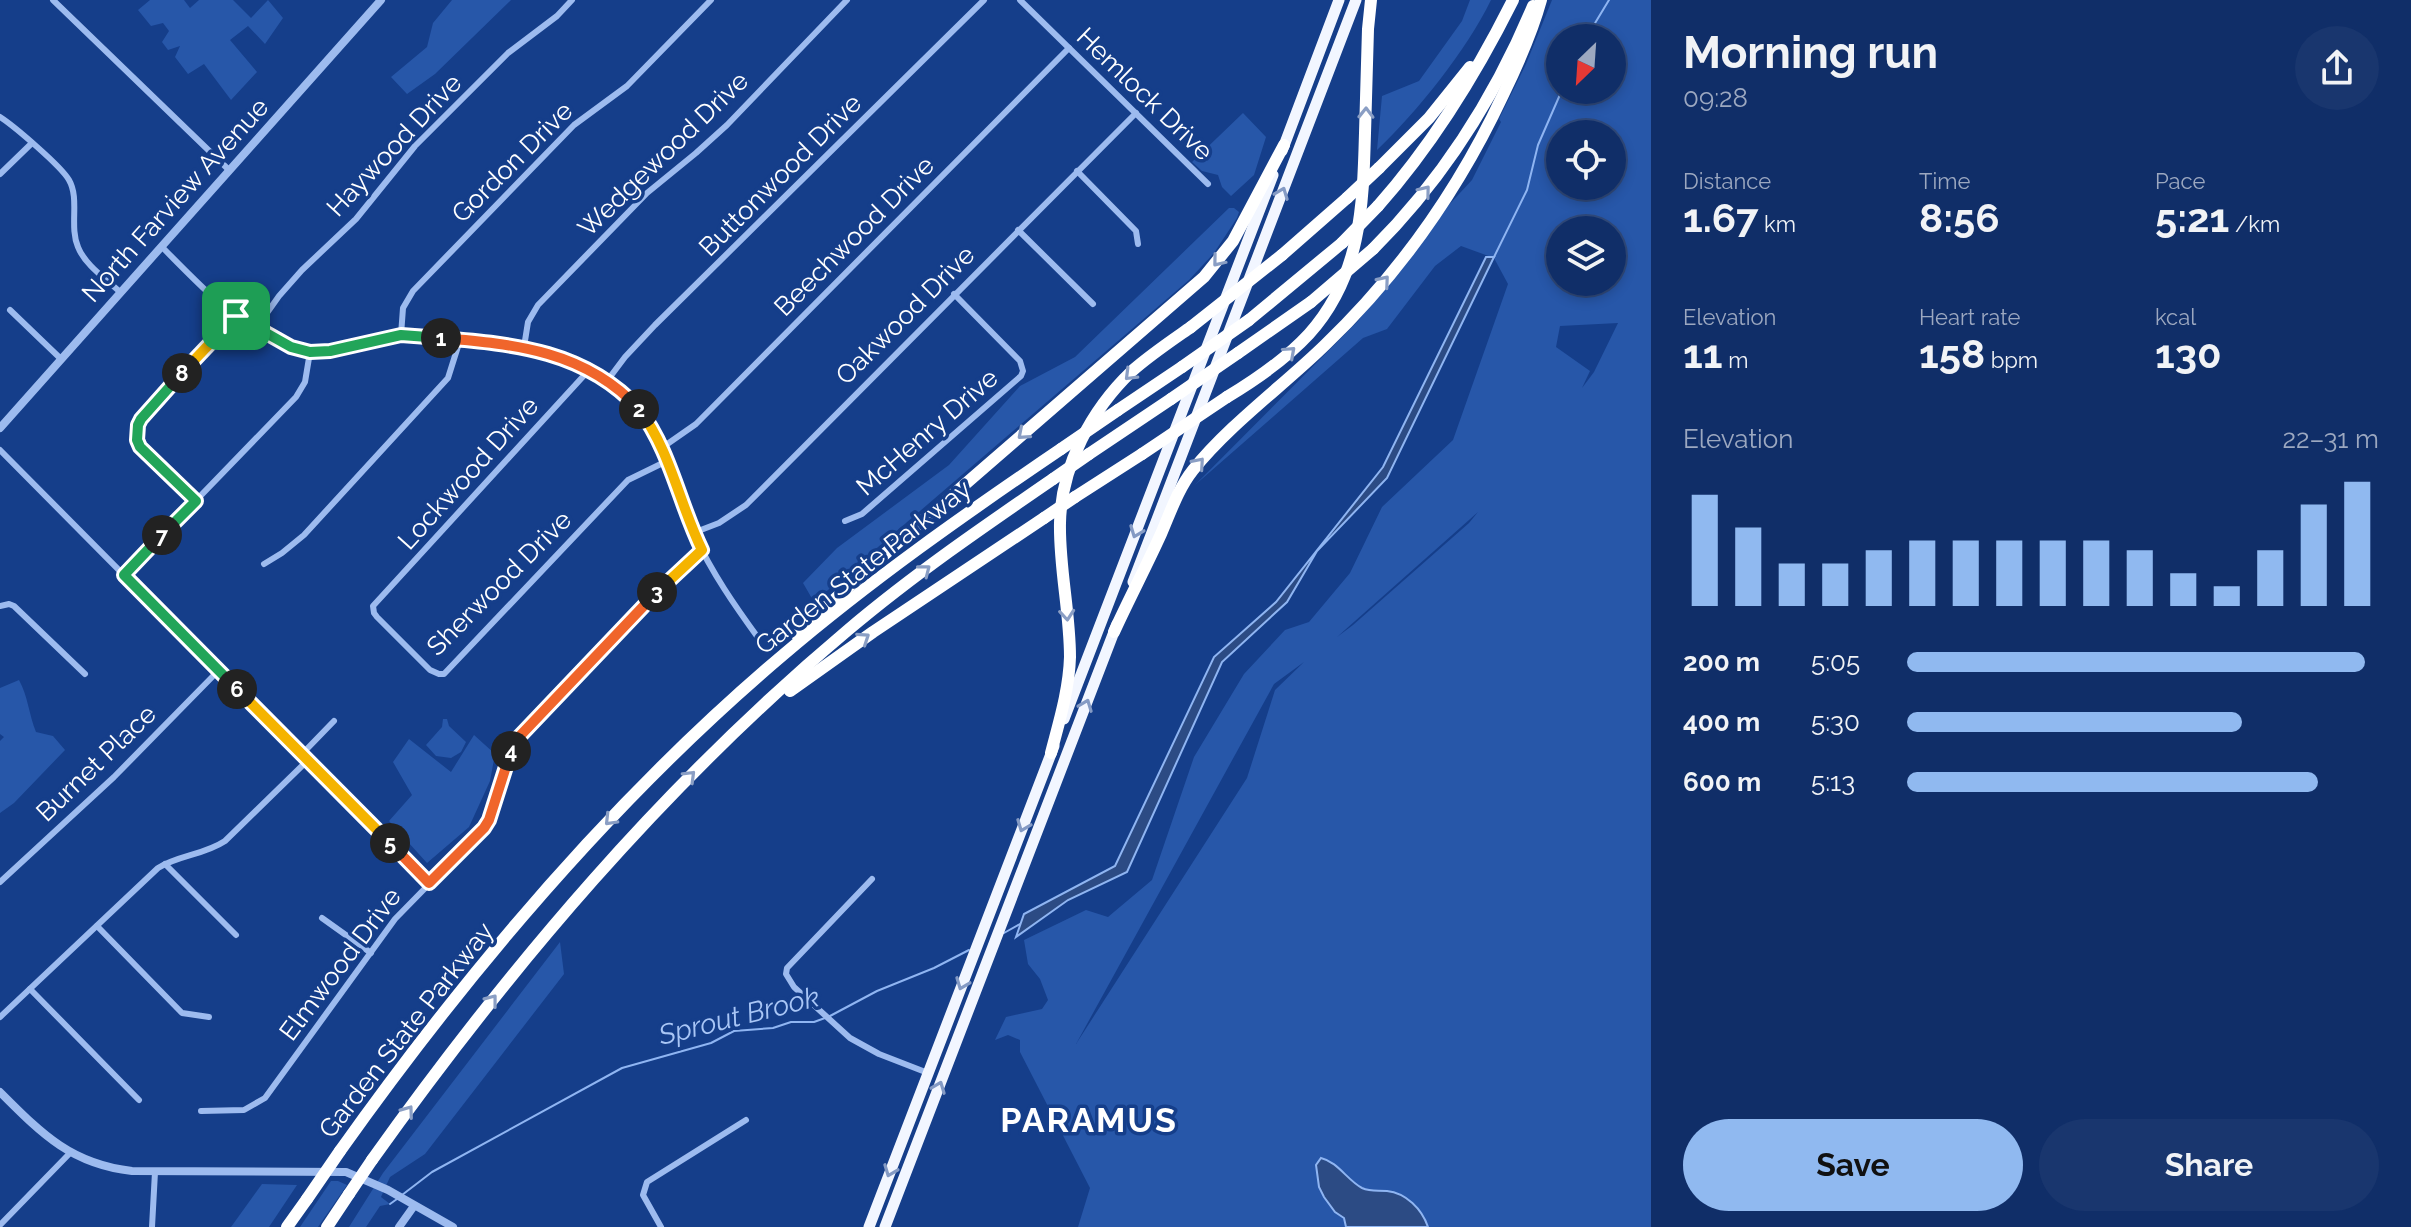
<!DOCTYPE html>
<html lang="en">
<head>
<meta charset="utf-8">
<style>
	body { margin:0; font-family:Raleway,sans-serif; background:#19366e; color:#f1f3f6; height:100vh; display:flex; flex-direction:column; font-size:30px; white-space:nowrap }
	* { box-sizing:border-box; margin:0 }
	p { font-size:26px; color:#9ca8c0 }
	.icon { flex:none; width:44px; height:44px; fill:none; stroke:currentColor; stroke-width:2; stroke-linecap:round; stroke-linejoin:round }
	.map { position:relative; flex:1; overflow:hidden }
	.panel { display:flex; flex-direction:column; background:#102e68; width:760px }
	.panel>* { flex:none }
	.needle { width:52px; rotate:205deg }
	.fabs { position:absolute; left:1546px; top:24px; display:grid; gap:16px }
	.fabs a { display:grid; place-items:center; width:80px; height:80px; border-radius:50%; background:#102e68; box-shadow:0 4px 12px #0003,0 0 0 2px #304a7c; font-size:40px }
	.pin { position:absolute; display:grid; place-items:center; width:68px; height:68px; color:#fff; margin:-34px; border-radius:16px; box-shadow:0 4px 12px #0006 }
	.km { position:absolute; width:40px; height:40px; margin:-20px; border-radius:50%; background:#222; color:#fff; font-size:22px; line-height:40px; text-align:center }
	.round { display:grid; place-items:center; flex:none; width:84px; height:84px; border-radius:42px; background:#19366e }
	.headline { display:flex; align-items:center; justify-content:space-between; height:136px; padding:0 32px }
	h1 { font-size:44px; font-weight:700; line-height:60px }
	.figures { display:grid; grid-template-columns:repeat(3,1fr); gap:12px; height:136px; padding:8px 32px }
	.figures div { display:grid; align-content:center }
	.figures b { font-size:40px; font-weight:700 }
	.figures small { font-size:22px; font-weight:400 }
	.figures p { font-size:22px }
	.chart { height:224px; padding:16px 32px }
	.chart p { display:flex; justify-content:space-between }
	.chart svg { width:100%; height:144px; margin-top:8px; stroke:#90b9f0; stroke-width:6 }
	.primary-button { display:flex; gap:16px; margin-top:auto; padding:16px 32px }
	.primary-button a { flex:1; height:92px; border-radius:48px; background:#90b9f0; color:#111; font-size:32px; font-weight:700; line-height:92px; text-align:center }
	.primary-button a+a { background:#19366e; color:#f1f3f6 }
	ul { padding:0 32px; list-style:none; font-size:26px }
	li { display:grid; grid-template-columns:128px 96px 1fr; align-items:center; height:60px }
	li i { height:20px; border-radius:10px; background:#90b9f0 }
	main { display:flex; flex:1; min-height:0 }
	.map>svg:first-child { display:block }
</style>
</head>
<body>
<main>
<div class="map">
<svg width="1651" height="1227" viewBox="0 0 1651 1227">
	<rect width="100%" height="100%" fill="#153e8a"/>
	<g fill="#2757a9" fill-rule="evenodd">
		<path d="M 150,0 L 184,0 L 190,8 L 199,0 L 233,0 L 251,18 L 268,0 L 283,18 L 265,44 L 248,26 L 230,40 L 257,72 L 231,100 L 204,64 L 188,74 L 175,57 L 180,46 L 168,50 L 162,42 L 169,31 L 163,23 L 151,26 L 138,10 Z"/>
		<path d="M 452,0 L 511,0 L 435,74 L 407,94 L 391,77 L 427,47 L 433,23 Z"/>
		<path d="M 1470,0 L 1491,0 C 1466,51 1418,111 1377,150 L 1382,96 L 1419,81 L 1462,21 Z"/>
		<path d="M 1552,0 L 1651,0 L 1651,1227 L 1078,1227 L 1090,1188 L 1020,1052 L 1020,1040 L 1008,1035 L 995,1040 L 1006,1017 L 1042,1009 L 1048,1000 L 1040,979 L 1028,964 L 1024,940 L 1086,910 L 1108,917 L 1152,880 L 1194,757 L 1244,674 L 1285,630 L 1309,622 L 1350,573 L 1382,507 L 1453,440 L 1508,284 L 1494,258 L 1461,246 L 1435,266 L 1387,329 L 1363,338 L 1195,485 L 1358,321 L 1446,208 L 1472,180 L 1501,122 L 1499,119 L 1526,64 ZM 1560,38 L 1612,38 L 1612,90 L 1560,90 ZM 1560,134 L 1612,134 L 1612,186 L 1560,186 ZM 1560,230 L 1612,230 L 1612,282 L 1560,282 ZM 1618,323 L 1594,372 L 1582,388 L 1590,371 L 1556,347 L 1560,326 ZM 1478,512 L 1469,523 L 1353,625 L 1337,637 ZM 1304,662 L 1275,690 L 1247,778 L 1076,1044 L 1274,684 Z"/>
		<path d="M 1243,113 L 1266,137 L 1254,175 L 1231,196 L 1222,187 L 1218,175 L 1202,171 L 1192,162 Z"/>
		<path d="M 1229,208 L 1234,208 L 1239,212 L 1237,218 L 1214,253 L 1189,280 L 814,602 L 803,583 L 837,548 L 949,465 L 1020,386 L 1075,357 Z"/>
		<path d="M 19,680 C 28,696 29,715 36,732 L 53,736 L 65,750 L 14,803 L 0,813 L 0,741 L 4,737 L 0,734 L 0,688 Z"/>
		<path d="M 443,719 L 447,719 L 449,726 L 466,742 L 461,752 L 451,758 L 436,756 L 426,745 L 442,727 Z"/>
		<path d="M 474,735 L 495,754 L 490,781 L 469,827 L 427,863 L 389,821 L 412,795 L 393,762 L 409,739 L 451,772 Z"/>
		<path d="M 560,942 L 564,974 L 425,1154 L 390,1177 L 381,1197 L 390,1204 L 380,1206 L 366,1227 L 349,1227 L 383,1173 Z"/>
		<path d="M 331,1181 L 338,1181 L 347,1185 L 318,1227 L 300,1227 Z"/>
		<path d="M 262,1184 L 297,1185 L 269,1227 L 231,1227 Z"/>
	</g>
	<g fill="#2c4b84" stroke="#8fb5f2" stroke-width="2">
		<path d="M 1486,257 L 1494,257 L 1387,478 L 1317,551 L 1287,602 L 1222,662 L 1127,872 L 1068,900 L 1016,937 L 1024,914 L 1115,866 L 1214,657 L 1276,602 L 1383,467 Z"/>
		<path d="M 1321,1158 C 1338,1162 1347,1180 1362,1188 C 1371,1192 1378,1190 1387,1191 C 1406,1193 1422,1209 1428,1227 L 1346,1227 L 1344,1218 L 1335,1212 L 1324,1197 L 1319,1187 L 1316,1165 Z"/>
	</g>
	<g fill="none" stroke-linecap="round" stroke-linejoin="round">
		<g stroke="#8fb5f2" stroke-width="2">
			<path d="M 1586,38 L 1609,0"/>
			<path d="M 1494,257 L 1527,190 L 1538,145 L 1562,90"/>
			<path d="M 1004,933 L 1020,924"/>
			<path d="M 830,1016 L 877,991 L 934,968 L 969,950"/>
			<path d="M 402,1195 L 432,1172 L 622,1068 L 711,1043 L 734,1031 L 773,1028 L 791,1022 L 814,1022 L 825,1018"/>
			<path d="M 390,1204 L 397,1199"/>
		</g>
		<g stroke="#9dbbef" stroke-width="6">
			<path d="M 53,0 L 229,170"/>
			<path d="M 1020,0 L 1208,184"/>
			<path d="M 0,117 C 14,126 61,166 69,180 C 80,199 69,226 78,247 C 85,265 106,279 120,292"/>
			<path d="M 1077,171 L 1136,231 L 1138,244"/>
			<path d="M 0,174 L 32,143"/>
			<path d="M 1018,230 L 1093,304"/>
			<path d="M 162,247 C 182,267 202,288 223,306 C 234,315 247,321 259,329 C 272,337 286,347 302,351 C 333,358 367,341 397,336 C 412,333 430,337 445,338 C 509,344 576,351 626,396 C 669,435 673,487 695,536 C 712,573 735,606 759,639"/>
			<path d="M 10,310 L 61,359"/>
			<path d="M 257,327 L 279,296 L 302,270 L 356,219 L 415,146 L 508,53 L 557,16 L 572,0"/>
			<path d="M 401,335 L 403,308 L 413,291 L 574,125 L 627,86 L 711,0"/>
			<path d="M 524,347 L 528,322 L 538,305 L 647,193 L 696,153 L 727,125 L 847,0"/>
			<path d="M 589,370 L 373,606 L 374,613 L 377,617 L 430,670 L 439,674 L 444,674 L 628,480 L 669,460"/>
			<path d="M 607,381 L 625,357 L 655,325 L 984,0"/>
			<path d="M 663,447 L 696,424 L 1069,48"/>
			<path d="M 0,450 L 429,883"/>
			<path d="M 196,501 L 140,447 C 135,434 137,424 146,413 L 236,316"/>
			<path d="M 845,521 L 862,514 L 1021,376 L 1023,371 L 1020,361 L 954,294"/>
			<path d="M 693,533 L 719,523 L 746,505 L 1136,113"/>
			<path d="M 264,564 L 282,553 L 304,535 L 448,378 L 460,340"/>
			<path d="M 124,575 L 296,397 L 305,382 L 310,352"/>
			<path d="M 0,606 L 9,604 L 14,606 L 85,674"/>
			<path d="M 302,754 L 334,721"/>
			<path d="M 165,864 L 236,935"/>
			<path d="M 872,879 L 787,968 L 786,974 L 794,987 L 850,1038 L 879,1054 L 928,1073"/>
			<path d="M 0,882 L 114,777 L 219,670"/>
			<path d="M 322,918 L 371,953"/>
			<path d="M 97,926 L 182,1013 L 209,1017"/>
			<path d="M 30,989 L 139,1100"/>
			<path d="M 0,1017 L 158,868 C 179,855 204,855 225,841 L 308,760"/>
			<path d="M 201,1111 L 244,1110 L 265,1098 L 395,919 L 484,828 C 502,801 501,767 517,739 L 671,576 L 702,550"/>
			<path d="M 0,1225 L 70,1153"/>
			<path d="M 152,1227 L 155,1172"/>
			<path d="M 661,1227 L 643,1195 L 647,1182 L 746,1120"/>
		</g>
		<g stroke="#9dbbef" stroke-width="8">
			<path d="M 0,428 L 381,0"/>
			<path d="M 0,1092 C 42,1134 71,1164 132,1171 L 346,1172 L 388,1190 L 453,1227"/>
			<path d="M 399,1227 L 414,1206"/>
		</g>
		<g stroke="#f2f6ff" stroke-width="11">
			<path d="M 1282,151 L 1339,0"/>
			<path d="M 1133,582 L 1356,0"/>
			<path d="M 1064,719 L 1273,175"/>
			<path d="M 869,1227 L 1054,746"/>
			<path d="M 885,1227 L 1117,624"/>
		</g>
		<g stroke="#fff" stroke-width="12">
			<path d="M 1379,168 L 1429,118 L 1470,67"/>
			<path d="M 1378,206 C 1433,144 1476,74 1513,0"/>
			<path d="M 1373,249 C 1443,179 1495,97 1533,6"/>
			<path d="M 1282,255 L 1347,198"/>
			<path d="M 1249,320 L 1342,243"/>
			<path d="M 1238,353 L 1311,302"/>
			<path d="M 1227,397 C 1257,379 1285,360 1309,334 C 1361,276 1363,207 1365,133 C 1366,99 1367,64 1368,29 L 1371,0"/>
			<path d="M 1118,410 L 1182,367"/>
			<path d="M 1089,454 L 1171,399"/>
			<path d="M 1075,497 L 1142,454"/>
			<path d="M 1114,632 C 1129,599 1146,567 1161,534 C 1171,511 1178,489 1193,470 C 1230,424 1283,386 1325,345 C 1400,273 1459,189 1503,95 C 1518,64 1532,33 1541,0"/>
			<path d="M 796,634 L 895,545 L 1204,277 L 1233,241 L 1284,145"/>
			<path d="M 790,691 L 873,632 L 1044,518"/>
			<path d="M 1051,753 C 1059,722 1069,690 1070,657 C 1070,612 1059,567 1060,523 C 1061,466 1092,409 1132,371 C 1150,355 1171,341 1191,327"/>
			<path d="M 340,1151 C 468,971 614,798 783,655 C 871,580 965,514 1061,449"/>
			<path d="M 372,1160 C 511,965 665,784 848,630 C 913,575 983,527 1053,479"/>
			<path d="M 287,1227 L 307,1199"/>
			<path d="M 327,1227 L 349,1194"/>
		</g>
		<g stroke="#fff" stroke-width="12">
			<path d="M 1347,198 L 1379,168"/>
			<path d="M 1342,243 L 1378,206"/>
			<path d="M 1311,302 L 1373,249"/>
			<path d="M 1191,327 L 1282,255"/>
			<path d="M 1182,367 L 1249,320"/>
			<path d="M 1171,399 L 1238,353"/>
			<path d="M 1061,449 L 1118,410"/>
			<path d="M 1142,454 L 1227,397"/>
			<path d="M 1053,479 L 1089,454"/>
			<path d="M 1044,518 L 1075,497"/>
			<path d="M 349,1194 L 372,1160"/>
			<path d="M 307,1199 L 340,1151"/>
		</g>
	</g>
	<defs><path id="oneway-chevron" d="M-2-3.5L2.5 0L-2 3.5" fill="none" stroke-width="1.6" stroke-linecap="round" stroke-linejoin="round" transform="scale(2)"/></defs>
	<g stroke="#8a9ec4">
		<use href="#oneway-chevron" transform="translate(1366 113) rotate(-89)"/>
		<use href="#oneway-chevron" transform="translate(1425 191) rotate(-51)"/>
		<use href="#oneway-chevron" transform="translate(1218 261) rotate(129)"/>
		<use href="#oneway-chevron" transform="translate(1384 281) rotate(-50)"/>
		<use href="#oneway-chevron" transform="translate(1290 352) rotate(-42)"/>
		<use href="#oneway-chevron" transform="translate(1130 375) rotate(135)"/>
		<use href="#oneway-chevron" transform="translate(1023 434) rotate(139)"/>
		<use href="#oneway-chevron" transform="translate(1199 463) rotate(-49)"/>
		<use href="#oneway-chevron" transform="translate(925 570) rotate(-38)"/>
		<use href="#oneway-chevron" transform="translate(1067 615) rotate(85)"/>
		<use href="#oneway-chevron" transform="translate(864 638) rotate(-34)"/>
		<use href="#oneway-chevron" transform="translate(690 776) rotate(-45)"/>
		<use href="#oneway-chevron" transform="translate(610 820) rotate(134)"/>
		<use href="#oneway-chevron" transform="translate(492 1000) rotate(-52)"/>
		<use href="#oneway-chevron" transform="translate(408 1111) rotate(-54)"/>
	</g>
	<g stroke="#849ac4">
		<use href="#oneway-chevron" transform="translate(1282 193) rotate(-69)"/>
		<use href="#oneway-chevron" transform="translate(1136 532) rotate(111)"/>
		<use href="#oneway-chevron" transform="translate(1086 705) rotate(-69)"/>
		<use href="#oneway-chevron" transform="translate(1023 826) rotate(111)"/>
		<use href="#oneway-chevron" transform="translate(962 984) rotate(111)"/>
		<use href="#oneway-chevron" transform="translate(939 1087) rotate(-69)"/>
		<use href="#oneway-chevron" transform="translate(890 1171) rotate(111)"/>
	</g>
	<g fill="none" stroke-linecap="round" stroke-linejoin="round">
		<g stroke="#fff" stroke-width="16">
			<path id="split-1" d="M 236,316 L 291,347 L 310,352 L 330,351 L 401,335 L 441,338"/>
		</g>
		<g stroke="#fff" stroke-width="16">
			<path id="split-2" d="M 441,338 C 515,344 586,351 639,409"/>
		</g>
		<g stroke="#fff" stroke-width="16">
			<path id="split-3" d="M 639,409 C 671,452 679,503 702,550 L 657,592"/>
		</g>
		<g stroke="#fff" stroke-width="16">
			<path id="split-4" d="M 511,751 L 517,739 L 657,592"/>
		</g>
		<g stroke="#fff" stroke-width="16">
			<path id="split-5" d="M 390,843 L 429,883 L 484,828 L 489,820 L 511,751"/>
		</g>
		<g stroke="#fff" stroke-width="16">
			<path id="split-6" d="M 237,689 L 390,843"/>
		</g>
		<g stroke="#fff" stroke-width="16">
			<path id="split-7" d="M 162,535 L 124,575 L 237,689"/>
		</g>
		<g stroke="#fff" stroke-width="16">
			<path id="split-8" d="M 162,535 L 196,501 L 140,447 L 137,440 L 138,425 L 141,419 L 182,373"/>
		</g>
		<g stroke="#fff" stroke-width="16">
			<path id="split-9" d="M 182,373 L 236,316"/>
		</g>
		<use href="#split-1" stroke="#22a559" stroke-width="10"/>
		<use href="#split-2" stroke="#f0652b" stroke-width="10"/>
		<use href="#split-3" stroke="#f5b400" stroke-width="10"/>
		<use href="#split-4" stroke="#f0652b" stroke-width="10"/>
		<use href="#split-5" stroke="#f0652b" stroke-width="10"/>
		<use href="#split-6" stroke="#f5b400" stroke-width="10"/>
		<use href="#split-7" stroke="#22a559" stroke-width="10"/>
		<use href="#split-8" stroke="#22a559" stroke-width="10"/>
		<use href="#split-9" stroke="#f5b400" stroke-width="10"/>
	</g>
	<g text-anchor="middle" dominant-baseline="central" stroke-width="7" stroke-linejoin="round" paint-order="stroke">
		<g font-size="26" fill="#fff" stroke="#153e8a">
			<text transform="translate(1145 94) rotate(44)">Hemlock Drive</text>
			<text transform="translate(394 145) rotate(-47)">Haywood Drive</text>
			<text transform="translate(663 154) rotate(-44)">Wedgewood Drive</text>
			<text transform="translate(512 162) rotate(-45)">Gordon Drive</text>
			<text transform="translate(780 175) rotate(-45)">Buttonwood Drive</text>
			<text transform="translate(175 200) rotate(-48)">North Farview Avenue</text>
			<text transform="translate(854 236) rotate(-45)">Beechwood Drive</text>
			<text transform="translate(905 315) rotate(-45)">Oakwood Drive</text>
			<text transform="translate(927 432) rotate(-41)">McHenry Drive</text>
			<text transform="translate(468 473) rotate(-48)">Lockwood Drive</text>
			<text transform="translate(863 567) rotate(-38)">Garden State Parkway</text>
			<text transform="translate(499 583) rotate(-45)">Sherwood Drive</text>
			<text transform="translate(96 763) rotate(-44)">Burnet Place</text>
			<text transform="translate(340 964) rotate(-53)">Elmwood Drive</text>
			<text transform="translate(406 1030) rotate(-52)">Garden State Parkway</text>
		</g>
		<g font-size="28" font-style="italic" fill="#a9c6f6" stroke="#153e8a">
			<text transform="translate(739 1016) rotate(-14)">Sprout Brook</text>
		</g>
		<g font-size="34" font-weight="bold" letter-spacing="2" fill="#fff" stroke="#153e8a">
			<text x="1089" y="1120">PARAMUS</text>
		</g>
	</g>
</svg>
<div class="fabs">
<a><svg class="needle" viewBox="-14 -14 28 28"><path d="M0-13l5 13h-10z" fill="#e53935"/><path d="M0 13l5-13h-10z" fill="#9ca8c0"/></svg></a>
<a><svg class="icon" aria-label="locate" viewBox="0 0 24 24"><circle cx="12" cy="12" r="6"/><path d="M12 2v4M12 18v4M2 12h4M18 12h4"/></svg></a>
<a><svg class="icon" aria-label="layers" viewBox="0 0 24 24"><path d="M12 4l9 5-9 5-9-5zM3 14l9 5 9-5"/></svg></a>
</div>
<div class="pin" style="left:236px;top:316px;background:#1e9e55"><svg class="icon" aria-label="arrive" viewBox="0 0 24 24"><path d="M6 21V4h12l-3 4 3 4H6"/></svg></div>
<b class="km" style="left:441px;top:338px">1</b>
<b class="km" style="left:639px;top:409px">2</b>
<b class="km" style="left:657px;top:592px">3</b>
<b class="km" style="left:511px;top:751px">4</b>
<b class="km" style="left:390px;top:843px">5</b>
<b class="km" style="left:237px;top:689px">6</b>
<b class="km" style="left:162px;top:535px">7</b>
<b class="km" style="left:182px;top:373px">8</b>
</div>
<section class="panel">
<div class="headline"><div><h1>Morning run</h1><p>09:28</p></div><a class="round"><svg class="icon" aria-label="share" viewBox="0 0 24 24"><path d="M12 15V3M7 8l5-5 5 5M5 13v7h14v-7"/></svg></a></div>
<div class="figures">
<div><p>Distance</p><b>1.67<small> km</small></b></div>
<div><p>Time</p><b>8:56</b></div>
<div><p>Pace</p><b>5:21<small> /km</small></b></div>
</div>
<div class="figures">
<div><p>Elevation</p><b>11<small> m</small></b></div>
<div><p>Heart rate</p><b>158<small> bpm</small></b></div>
<div><p>kcal</p><b>130</b></div>
</div>
<div class="chart"><p><span>Elevation</span>22–31 m</p>
<svg viewBox="0 0 160 44" preserveAspectRatio="none"><path d="M5 44V10M15 44V20M25 44V31M35 44V31M45 44V27M55 44V24M65 44V24M75 44V24M85 44V24M95 44V24M105 44V27M115 44V34M125 44V38M135 44V27M145 44V13M155 44V6"/></svg>
</div>
<ul>
<li><b>200 m</b>5:05<i style="width:97%"></i></li>
<li><b>400 m</b>5:30<i style="width:71%"></i></li>
<li><b>600 m</b>5:13<i style="width:87%"></i></li>
</ul>
<div class="primary-button"><a>Save</a><a>Share</a></div>
</section>
</main>
</body>
</html>
